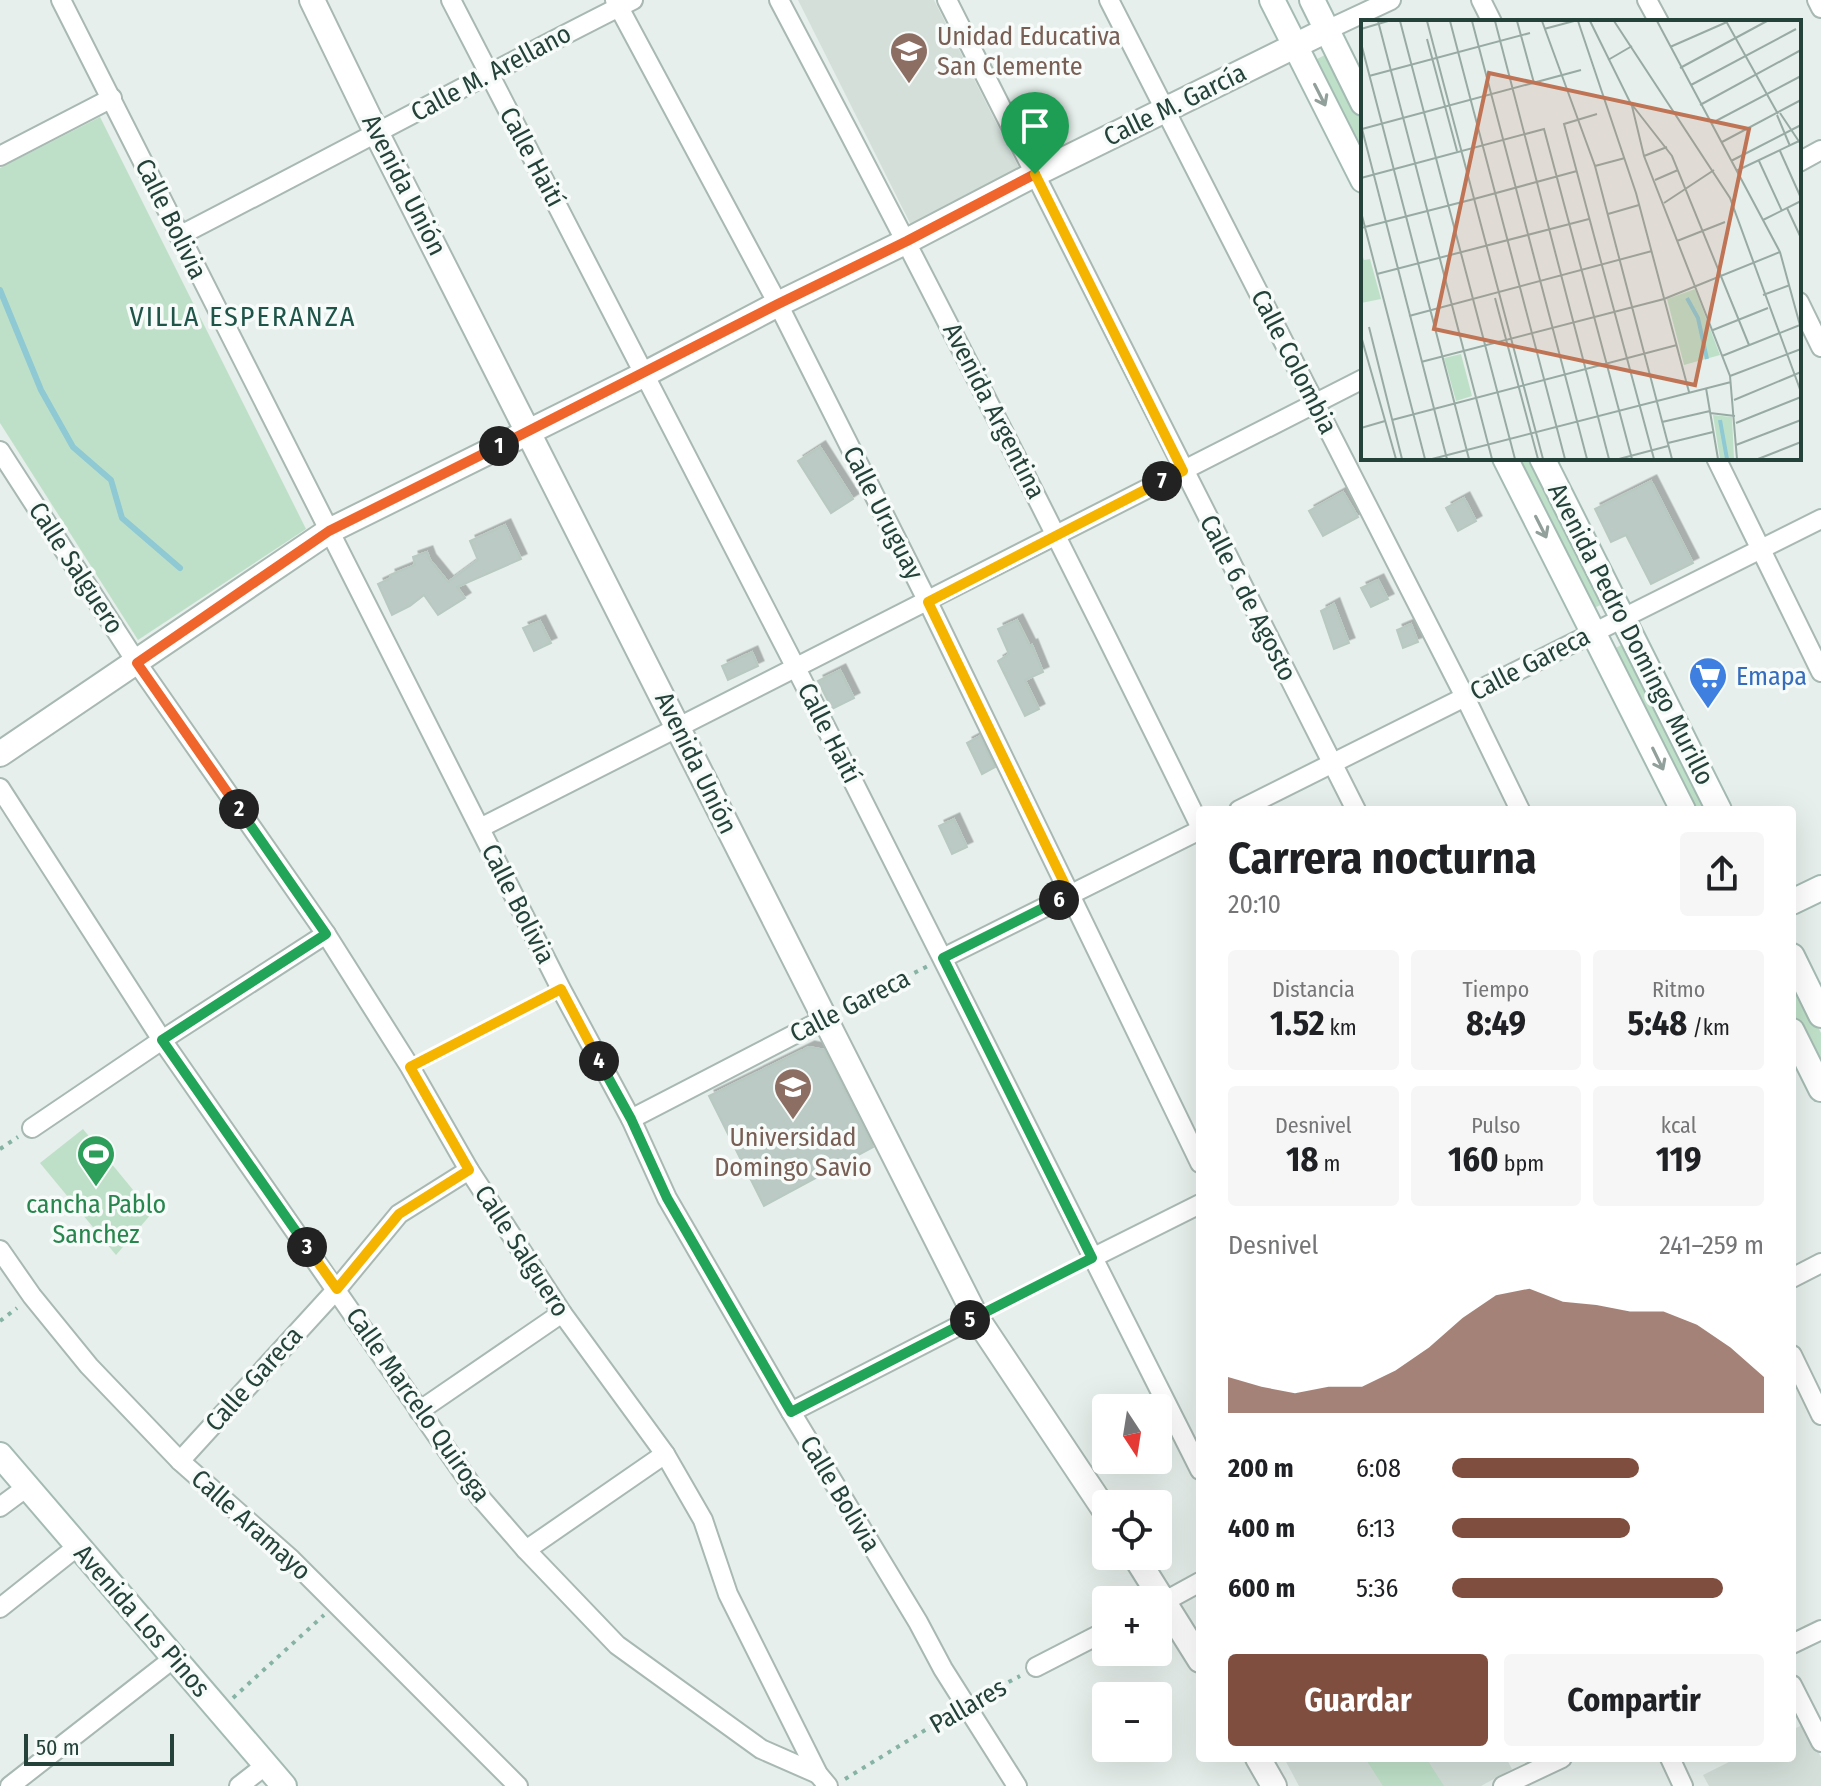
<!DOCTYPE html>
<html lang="es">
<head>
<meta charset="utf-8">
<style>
	body { margin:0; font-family:"Fira Sans Condensed",sans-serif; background:#f6f6f6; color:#202124; height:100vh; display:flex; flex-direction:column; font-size:30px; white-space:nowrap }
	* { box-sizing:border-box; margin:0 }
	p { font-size:26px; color:#757577 }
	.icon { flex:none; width:44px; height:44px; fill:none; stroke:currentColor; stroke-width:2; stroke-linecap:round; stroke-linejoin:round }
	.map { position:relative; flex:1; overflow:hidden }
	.sheet { position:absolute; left:1196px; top:806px; width:600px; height:956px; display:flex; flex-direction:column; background:#fff; border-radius:8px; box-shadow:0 8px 32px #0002 }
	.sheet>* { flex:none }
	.needle { width:52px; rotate:168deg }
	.buttons { position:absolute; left:1092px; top:1394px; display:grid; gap:16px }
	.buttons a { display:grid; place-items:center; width:80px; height:80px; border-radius:8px; background:#fff; box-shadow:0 8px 32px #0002; font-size:40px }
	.scale { position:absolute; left:24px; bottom:20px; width:150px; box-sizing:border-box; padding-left:8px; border:4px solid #24423a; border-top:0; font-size:22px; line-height:28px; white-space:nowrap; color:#24423a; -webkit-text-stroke:6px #f7fbf9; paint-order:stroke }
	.pin { position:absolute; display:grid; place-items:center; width:68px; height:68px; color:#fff; margin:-82px -34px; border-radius:50% 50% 50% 0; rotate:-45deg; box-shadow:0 0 8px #0007 }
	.pin .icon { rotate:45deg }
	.km { position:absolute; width:40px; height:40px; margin:-20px; border-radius:50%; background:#222; color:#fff; font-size:22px; line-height:40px; text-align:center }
	.round { display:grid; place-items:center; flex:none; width:84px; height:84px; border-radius:8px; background:#f6f6f6 }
	.overview { display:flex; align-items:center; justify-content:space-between; height:136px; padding:0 32px }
	h1 { font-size:44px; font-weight:700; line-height:60px }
	.figures { display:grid; grid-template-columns:repeat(3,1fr); gap:12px; height:136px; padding:8px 32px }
	.figures div { display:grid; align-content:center; border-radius:8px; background:#f6f6f6; text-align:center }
	.figures b { font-size:34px; font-weight:700 }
	.figures small { font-size:22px; font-weight:400 }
	.figures p { font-size:22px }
	.chart { height:224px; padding:16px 32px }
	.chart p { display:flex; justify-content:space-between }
	.chart svg { width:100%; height:144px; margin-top:8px; fill:#7f4e3f; opacity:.7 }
	.cta { display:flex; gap:16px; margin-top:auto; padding:16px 32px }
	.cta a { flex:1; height:92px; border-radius:8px; background:#7f4e3f; color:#fff; font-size:32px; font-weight:700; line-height:92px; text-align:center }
	.cta a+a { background:#f6f6f6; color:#202124 }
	ul { padding:0 32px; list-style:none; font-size:26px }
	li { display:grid; grid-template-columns:128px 96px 1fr; align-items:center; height:60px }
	li i { height:20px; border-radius:10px; background:#7f4e3f }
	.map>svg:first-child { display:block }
</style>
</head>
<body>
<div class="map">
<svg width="1821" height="1786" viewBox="0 0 1821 1786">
	<defs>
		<filter id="shadow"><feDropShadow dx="5.5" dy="-5.5" stdDeviation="0" flood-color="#0004"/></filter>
	</defs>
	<rect width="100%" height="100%" fill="#e6efeb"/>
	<g fill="#d4dfda">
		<path d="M 798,0 L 934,0 L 1020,170 L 911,225 Z"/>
		<path d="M 1804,1724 L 1821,1757 L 1821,1786 L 1709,1786 L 1703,1775 L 1737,1758 L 1792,1758 L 1792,1730 Z"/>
		<path d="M 1284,1758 L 1506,1758 L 1512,1769 L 1481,1786 L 1299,1786 Z"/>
	</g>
	<g fill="#bfe0c8">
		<path d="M 1329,53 L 1363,121 L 1363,157 L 1315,60 Z"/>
		<path d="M 100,117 L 306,529 L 138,640 L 0,423 L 0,168 Z"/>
		<path d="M 1515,458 L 1533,458 L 1607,602 L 1592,609 Z"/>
		<path d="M 1627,642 L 1710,810 L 1692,810 L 1612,650 Z"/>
		<path d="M 1792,974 L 1821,1033 L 1821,1069 L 1792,1010 Z"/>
		<path d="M 83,1129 L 152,1213 L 116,1255 L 40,1163 Z"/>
		<path d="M 1365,1758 L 1426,1758 L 1444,1786 L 1383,1786 Z"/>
	</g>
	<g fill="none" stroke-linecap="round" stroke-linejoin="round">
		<path stroke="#8ec9d4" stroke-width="6" d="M 0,290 L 41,390 L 73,447 L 111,480 L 122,518 L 180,568"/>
	</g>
	<g fill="#bbcac4" stroke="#b8c9c2" stroke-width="2" filter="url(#shadow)">
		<path d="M 820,447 L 853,499 L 831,513 L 798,461 Z"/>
		<path d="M 1651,481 L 1693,563 L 1651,584 L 1626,535 L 1611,542 L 1595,509 Z"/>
		<path d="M 1343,492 L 1358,517 L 1323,536 L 1309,511 Z"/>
		<path d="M 1464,498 L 1476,521 L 1458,531 L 1446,508 Z"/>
		<path d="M 505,525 L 521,559 L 457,587 L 465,598 L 438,615 L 424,595 L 410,606 L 392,615 L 378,584 L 391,578 L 390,575 L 415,565 L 413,557 L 427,552 L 430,560 L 448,582 L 478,560 L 470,541 Z"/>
		<path d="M 1378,580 L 1388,599 L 1371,607 L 1361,588 Z"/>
		<path d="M 1334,604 L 1349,643 L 1334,649 L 1321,611 Z"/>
		<path d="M 1017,620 L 1030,646 L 1032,645 L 1043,672 L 1025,680 L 1039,709 L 1025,716 L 998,661 L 1009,654 L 998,629 Z"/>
		<path d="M 540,621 L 551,643 L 534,651 L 523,628 Z"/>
		<path d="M 1411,624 L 1418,642 L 1403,648 L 1397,630 Z"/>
		<path d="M 752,652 L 758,666 L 728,680 L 722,666 Z"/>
		<path d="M 840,670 L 854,698 L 832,709 L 818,681 Z"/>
		<path d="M 980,736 L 995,767 L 982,774 L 967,743 Z"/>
		<path d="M 954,819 L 967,847 L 952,854 L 939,826 Z"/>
		<path d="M 809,1047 L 824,1050 L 873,1147 L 764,1206 L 709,1096 Z"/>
	</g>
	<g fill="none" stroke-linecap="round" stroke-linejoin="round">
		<g stroke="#a8b8b2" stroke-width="22">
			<g id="minor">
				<path d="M 61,0 L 561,989 L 631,1119 L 667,1198 L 791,1412 L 918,1622 L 943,1669 L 1017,1786"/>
				<path d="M 451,0 L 796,668 L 1200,1470"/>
				<path d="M 615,0 L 778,304 L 928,602 L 1200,1163"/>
				<path d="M 779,0 C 924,273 1064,548 1200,826"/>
				<path d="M 947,0 L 1356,810"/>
				<path d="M 1109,0 L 1465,697 L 1520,810"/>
				<path d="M 1481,0 L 1492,22"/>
				<path d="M 1647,0 L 1659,22"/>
				<path d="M 1817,0 L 1821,8"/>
				<path d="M 1327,30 L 1391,0"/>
				<path d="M 0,156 L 112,98"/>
				<path d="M 1799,162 L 1821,150"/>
				<path d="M 179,236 C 330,158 480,77 633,0"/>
				<path d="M 1799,302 L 1821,347"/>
				<path d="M 0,451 L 137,663 L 326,934 L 410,1067 L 469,1170 L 562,1313 L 665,1454 L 703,1520 L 728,1594 L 818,1774 L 828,1786"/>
				<path d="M 1716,458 L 1821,672"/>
				<path d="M 0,788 L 162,1040 L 479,1496 L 526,1550 L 617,1645 L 761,1749 L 818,1774"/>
				<path d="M 1239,810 L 1821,519"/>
				<path d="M 480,828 L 1363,379"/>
				<path d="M 943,958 L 1200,830"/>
				<path d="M 631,1119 L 824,1019"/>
				<path d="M 32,1128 L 162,1040 L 326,934"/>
				<path d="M 0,1250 L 32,1296 L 89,1366 L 180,1461 L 291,1559 L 518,1786"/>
				<path d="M 1092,1258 L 1200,1204"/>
				<path d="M 1792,1278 L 1821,1263"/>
				<path d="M 1792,1355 L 1821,1415"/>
				<path d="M 419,1411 L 562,1313"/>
				<path d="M 791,1412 L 976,1317"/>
				<path d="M 180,1461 L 337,1289 L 399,1214 L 469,1170"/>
				<path d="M 0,1507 L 27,1487"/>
				<path d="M 526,1550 L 665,1454"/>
				<path d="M 1158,1605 L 1200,1582"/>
				<path d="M 0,1608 L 78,1546"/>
				<path d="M 1792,1644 L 1821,1630"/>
				<path d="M 1036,1667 L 1106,1631"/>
				<path d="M 1792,1685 L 1821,1742"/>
				<path d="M 1670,1758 L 1683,1786"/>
				<path d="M 10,1786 L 174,1658"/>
				<path d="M 239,1786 L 266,1765"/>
				<path d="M 1503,1786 L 1562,1758"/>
			</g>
		</g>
		<g stroke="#a8b8b2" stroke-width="28">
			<g id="tertiary">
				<path d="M 312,0 L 377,134 L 976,1317 L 1106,1512"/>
				<path d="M 0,754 L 329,531 L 645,374 L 778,304 L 907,241 L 1035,174 L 1327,30"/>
				<path d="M 1135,1556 L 1200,1660"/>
				<path d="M 1258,1758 L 1274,1786"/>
			</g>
		</g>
		<g stroke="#a4bbb3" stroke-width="28">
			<g id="secondary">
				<path d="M 1272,0 L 1363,180"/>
				<path d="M 1312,0 L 1363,103"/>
				<path d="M 1505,458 L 1683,810"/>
				<path d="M 1542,458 L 1719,810"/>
				<path d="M 1792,902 L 1821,888"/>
				<path d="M 1792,956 L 1821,1015"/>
				<path d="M 1792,1031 L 1821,1089"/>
				<path d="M 0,1455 L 284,1786"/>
			</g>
		</g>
		<g stroke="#86b3a5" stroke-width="4" stroke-dasharray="4 6" stroke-linecap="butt">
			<path d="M 843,1009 L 928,966"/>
			<path d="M 426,1059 L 546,996"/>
			<path d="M 0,1149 L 18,1137"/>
			<path d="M 994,1308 L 1075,1267"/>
			<path d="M 0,1321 L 17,1308"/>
			<path d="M 982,1696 L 1020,1676"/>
			<path d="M 233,1698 L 324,1615"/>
			<path d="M 845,1779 L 950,1715"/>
		</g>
		<use href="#minor" stroke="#fff" stroke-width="18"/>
		<use href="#tertiary" stroke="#fff" stroke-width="24"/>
		<use href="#secondary" stroke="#fff" stroke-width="24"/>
	</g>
	<defs><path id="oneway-shaft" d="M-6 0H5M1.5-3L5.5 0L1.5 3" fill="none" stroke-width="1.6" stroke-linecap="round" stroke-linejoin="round" transform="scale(2)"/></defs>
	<g stroke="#92a09c">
		<use href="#oneway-shaft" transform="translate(1320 95) rotate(63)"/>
		<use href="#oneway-shaft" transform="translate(1541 527) rotate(63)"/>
		<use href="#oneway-shaft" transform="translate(1658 759) rotate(64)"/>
	</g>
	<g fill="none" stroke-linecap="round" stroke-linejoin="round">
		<g stroke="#fff" stroke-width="16">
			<path id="split-1" d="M 499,446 L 778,304 L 907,241 L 1035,174"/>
		</g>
		<g stroke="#fff" stroke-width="16">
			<path id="split-2" d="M 239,809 L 137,663 L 329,531 L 499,446"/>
		</g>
		<g stroke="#fff" stroke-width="16">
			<path id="split-3" d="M 239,809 L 326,934 L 162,1040 L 307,1247"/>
		</g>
		<g stroke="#fff" stroke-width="16">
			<path id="split-4" d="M 307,1247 L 337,1289 L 399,1214 L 469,1170 L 410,1067 L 561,989 L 599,1061"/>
		</g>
		<g stroke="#fff" stroke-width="16">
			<path id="split-5" d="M 599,1061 L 631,1119 L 667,1198 L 791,1412 L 970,1320"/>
		</g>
		<g stroke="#fff" stroke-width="16">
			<path id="split-6" d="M 970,1320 L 1092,1258 L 943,958 L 1059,900"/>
		</g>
		<g stroke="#fff" stroke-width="16">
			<path id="split-7" d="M 1059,900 L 1070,895 L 928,602 L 1162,481"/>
		</g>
		<g stroke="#fff" stroke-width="16">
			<path id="split-8" d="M 1035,174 L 1183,471 L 1162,481"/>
		</g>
		<use href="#split-1" stroke="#f0652b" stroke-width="10"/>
		<use href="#split-2" stroke="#f0652b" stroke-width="10"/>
		<use href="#split-3" stroke="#22a559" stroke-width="10"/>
		<use href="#split-4" stroke="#f5b400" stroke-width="10"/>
		<use href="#split-5" stroke="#22a559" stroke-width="10"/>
		<use href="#split-6" stroke="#22a559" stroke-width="10"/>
		<use href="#split-7" stroke="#f5b400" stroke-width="10"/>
		<use href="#split-8" stroke="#f5b400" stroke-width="10"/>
	</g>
	<defs>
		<g id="school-pin" transform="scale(2)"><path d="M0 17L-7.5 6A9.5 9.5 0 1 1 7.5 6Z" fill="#8d6e63" stroke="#f7fbf9"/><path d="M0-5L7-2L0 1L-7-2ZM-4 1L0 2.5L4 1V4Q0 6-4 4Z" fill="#fff"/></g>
		<g id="supermarket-pin" transform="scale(2)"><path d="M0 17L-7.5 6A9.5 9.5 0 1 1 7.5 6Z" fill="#3f7fe0" stroke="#f7fbf9"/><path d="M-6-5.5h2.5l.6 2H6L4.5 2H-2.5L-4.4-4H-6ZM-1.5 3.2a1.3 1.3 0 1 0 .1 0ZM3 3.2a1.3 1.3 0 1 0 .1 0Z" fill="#fff"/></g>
		<g id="university-pin" transform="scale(2)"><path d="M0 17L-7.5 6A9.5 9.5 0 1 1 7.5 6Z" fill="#8d6e63" stroke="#f7fbf9"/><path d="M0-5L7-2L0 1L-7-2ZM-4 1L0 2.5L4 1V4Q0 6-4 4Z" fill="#fff"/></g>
		<g id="stadium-pin" transform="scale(2)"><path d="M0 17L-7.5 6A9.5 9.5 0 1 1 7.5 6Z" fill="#2e9e5b" stroke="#f7fbf9"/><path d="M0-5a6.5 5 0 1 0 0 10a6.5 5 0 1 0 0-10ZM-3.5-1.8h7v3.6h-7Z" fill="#fff"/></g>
	</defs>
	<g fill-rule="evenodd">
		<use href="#school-pin" x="909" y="51"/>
		<use href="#supermarket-pin" x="1708" y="676"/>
		<use href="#university-pin" x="793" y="1087"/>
		<use href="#stadium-pin" x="96" y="1154"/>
	</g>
	<g text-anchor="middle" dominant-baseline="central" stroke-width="7" stroke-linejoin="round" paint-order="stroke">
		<g font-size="26" fill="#785e54" stroke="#f7fbf9" text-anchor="start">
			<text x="937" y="36">Unidad Educativa<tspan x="937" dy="30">San Clemente</tspan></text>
			<text x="793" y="1137" text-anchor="middle">Universidad<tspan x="793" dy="30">Domingo Savio</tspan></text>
		</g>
		<g font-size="26" fill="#24423a" stroke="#f7fbf9">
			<text transform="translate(491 73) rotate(-28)">Calle M. Arellano</text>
			<text transform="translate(1175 105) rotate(-26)">Calle M. García</text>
			<text transform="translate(532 157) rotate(62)">Calle Haití</text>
			<text transform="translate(404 185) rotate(63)">Avenida Unión</text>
			<text transform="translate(171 219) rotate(64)">Calle Bolivia</text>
			<text transform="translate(1294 362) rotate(63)">Calle Colombia</text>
			<text transform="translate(994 411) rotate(63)">Avenida Argentina</text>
			<text transform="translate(883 513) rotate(63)">Calle Uruguay</text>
			<text transform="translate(76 568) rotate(57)">Calle Salguero</text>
			<text transform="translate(1248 598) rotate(63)">Calle 6 de Agosto</text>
			<text transform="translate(1631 634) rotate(63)">Avenida Pedro Domingo Murillo</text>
			<text transform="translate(1530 664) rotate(-27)">Calle Gareca</text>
			<text transform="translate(829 733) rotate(63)">Calle Haití</text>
			<text transform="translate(696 763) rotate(64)">Avenida Unión</text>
			<text transform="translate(518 904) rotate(63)">Calle Bolivia</text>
			<text transform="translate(850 1006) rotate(-27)">Calle Gareca</text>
			<text transform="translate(522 1251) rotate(57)">Calle Salguero</text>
			<text transform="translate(254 1379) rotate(-48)">Calle Gareca</text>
			<text transform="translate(418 1405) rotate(55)">Calle Marcelo Quiroga</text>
			<text transform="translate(840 1494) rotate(59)">Calle Bolivia</text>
			<text transform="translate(251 1525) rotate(42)">Calle Aramayo</text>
			<text transform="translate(142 1621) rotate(49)">Avenida Los Pinos</text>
			<text transform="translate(968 1706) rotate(-30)">Pallares</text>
		</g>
		<g font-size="26" fill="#366cbe" stroke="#f7fbf9" text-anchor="start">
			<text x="1736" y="676">Emapa</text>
		</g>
		<g font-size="26" fill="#27864d" stroke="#f7fbf9">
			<text x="96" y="1204">cancha Pablo<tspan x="96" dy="30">Sanchez</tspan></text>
		</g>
		<g font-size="28" letter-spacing="2" fill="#1f5548" stroke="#f7fbf9">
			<text x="243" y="316">VILLA ESPERANZA</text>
		</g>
	</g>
	<g transform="translate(1361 20)">
		<rect width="440" height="440" fill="#e6efeb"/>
		<path d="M 0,231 L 3,240 L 9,239 L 20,279 L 0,283 ZM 334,269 L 359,335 L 323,345 L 306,279 ZM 100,334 L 111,376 L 95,381 L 83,338 ZM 352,395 L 371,397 L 373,439 L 359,439 Z" fill="#bfe0c8"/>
		<path fill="none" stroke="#8ec9d4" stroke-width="4" d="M 326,278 L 337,298 L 346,339M 359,400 L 366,439"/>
		<path fill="none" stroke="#98aaa4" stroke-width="2" d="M 17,1 L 131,439M 39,1 L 154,439M 66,1 L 182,439M 89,1 L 204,439M 111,1 L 226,439M 134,1 L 248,439M 156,1 L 173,63M 181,1 L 234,146 L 311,439M 217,1 L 275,173 L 328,372M 229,1 L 271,86 L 283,136 L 369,356 L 376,439M 253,1 L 369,178 L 440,372M 296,1 L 419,232 L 440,309M 365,1 L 417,94M 0,9 L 27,1M 183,9 L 213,1M 66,19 L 96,131M 0,23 L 108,439M 309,27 L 366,2M 247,40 L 271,26M 319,48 L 406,1M 8,56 L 169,13M 330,65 L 435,9M 339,85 L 440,30M 272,86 L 311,136 L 388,325M 419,93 L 439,123M 236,94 L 203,104 L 293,439M 416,95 L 429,126M 351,103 L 440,56M 0,105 L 86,439M 1,109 L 220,50M 361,122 L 440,80M 419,131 L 440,178M 283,136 L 306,127M 370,141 L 440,105M 398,141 L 421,191M 234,146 L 264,138M 375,151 L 438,121M 0,158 L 183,109 L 271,439M 294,160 L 317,150M 113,179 L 216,151M 303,183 L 353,150M 426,188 L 440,218M 0,192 L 64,439M 247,194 L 278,185M 402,200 L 440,181M 0,208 L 113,179M 316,221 L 364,202M 16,254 L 228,199M 402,275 L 429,265M 134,278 L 177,439M 48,296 L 291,231M 8,307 L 41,439M 352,310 L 407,288M 0,316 L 35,439M 361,336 L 439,305M 60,342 L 303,279 L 419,232M 369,356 L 440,329M 345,368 L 357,439M 373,380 L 440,352M 349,393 L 374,396M 31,400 L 316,325M 301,402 L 349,391M 375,403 L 440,377M 0,408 L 24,401M 307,423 L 352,412M 375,425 L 440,400M 71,439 L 370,362M 258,439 L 307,426M 397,439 L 440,422"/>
		<path fill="#c07456" fill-opacity="0.15" stroke="#c07456" stroke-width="4" d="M 128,53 L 388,109 L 334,365 L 73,309 Z"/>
		<rect width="440" height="440" fill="none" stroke="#24423a" stroke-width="4"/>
	</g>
</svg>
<div class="buttons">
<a><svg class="needle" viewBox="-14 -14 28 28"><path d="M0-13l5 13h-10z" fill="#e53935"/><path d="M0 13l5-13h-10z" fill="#757577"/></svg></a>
<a><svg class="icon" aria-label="locate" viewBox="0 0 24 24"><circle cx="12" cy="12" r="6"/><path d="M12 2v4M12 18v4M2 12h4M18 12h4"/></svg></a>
<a>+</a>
<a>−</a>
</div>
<div class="scale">50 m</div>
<div class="pin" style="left:1035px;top:174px;background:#1e9e55"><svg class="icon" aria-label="arrive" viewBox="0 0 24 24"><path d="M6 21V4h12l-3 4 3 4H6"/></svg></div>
<b class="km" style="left:499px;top:446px">1</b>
<b class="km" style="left:239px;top:809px">2</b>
<b class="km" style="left:307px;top:1247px">3</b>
<b class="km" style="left:599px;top:1061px">4</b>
<b class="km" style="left:970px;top:1320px">5</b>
<b class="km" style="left:1059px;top:900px">6</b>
<b class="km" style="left:1162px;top:481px">7</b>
<section class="sheet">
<div class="overview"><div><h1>Carrera nocturna</h1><p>20:10</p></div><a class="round"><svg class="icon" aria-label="share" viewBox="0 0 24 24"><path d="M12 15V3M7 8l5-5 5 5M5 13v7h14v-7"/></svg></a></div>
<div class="figures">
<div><p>Distancia</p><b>1.52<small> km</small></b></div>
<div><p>Tiempo</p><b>8:49</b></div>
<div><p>Ritmo</p><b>5:48<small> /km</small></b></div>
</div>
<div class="figures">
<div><p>Desnivel</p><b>18<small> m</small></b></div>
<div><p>Pulso</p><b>160<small> bpm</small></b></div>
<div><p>kcal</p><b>119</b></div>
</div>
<div class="chart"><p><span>Desnivel</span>241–259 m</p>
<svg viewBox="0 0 160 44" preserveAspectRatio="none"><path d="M0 44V33L10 36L20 38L30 36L40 36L50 31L60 24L70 15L80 8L90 6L100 10L110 11L120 13L130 13L140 17L150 24L160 33V44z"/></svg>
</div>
<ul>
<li><b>200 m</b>6:08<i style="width:60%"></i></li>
<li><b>400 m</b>6:13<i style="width:57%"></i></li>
<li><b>600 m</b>5:36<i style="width:87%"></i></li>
</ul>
<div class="cta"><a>Guardar</a><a>Compartir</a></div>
</section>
</div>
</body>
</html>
